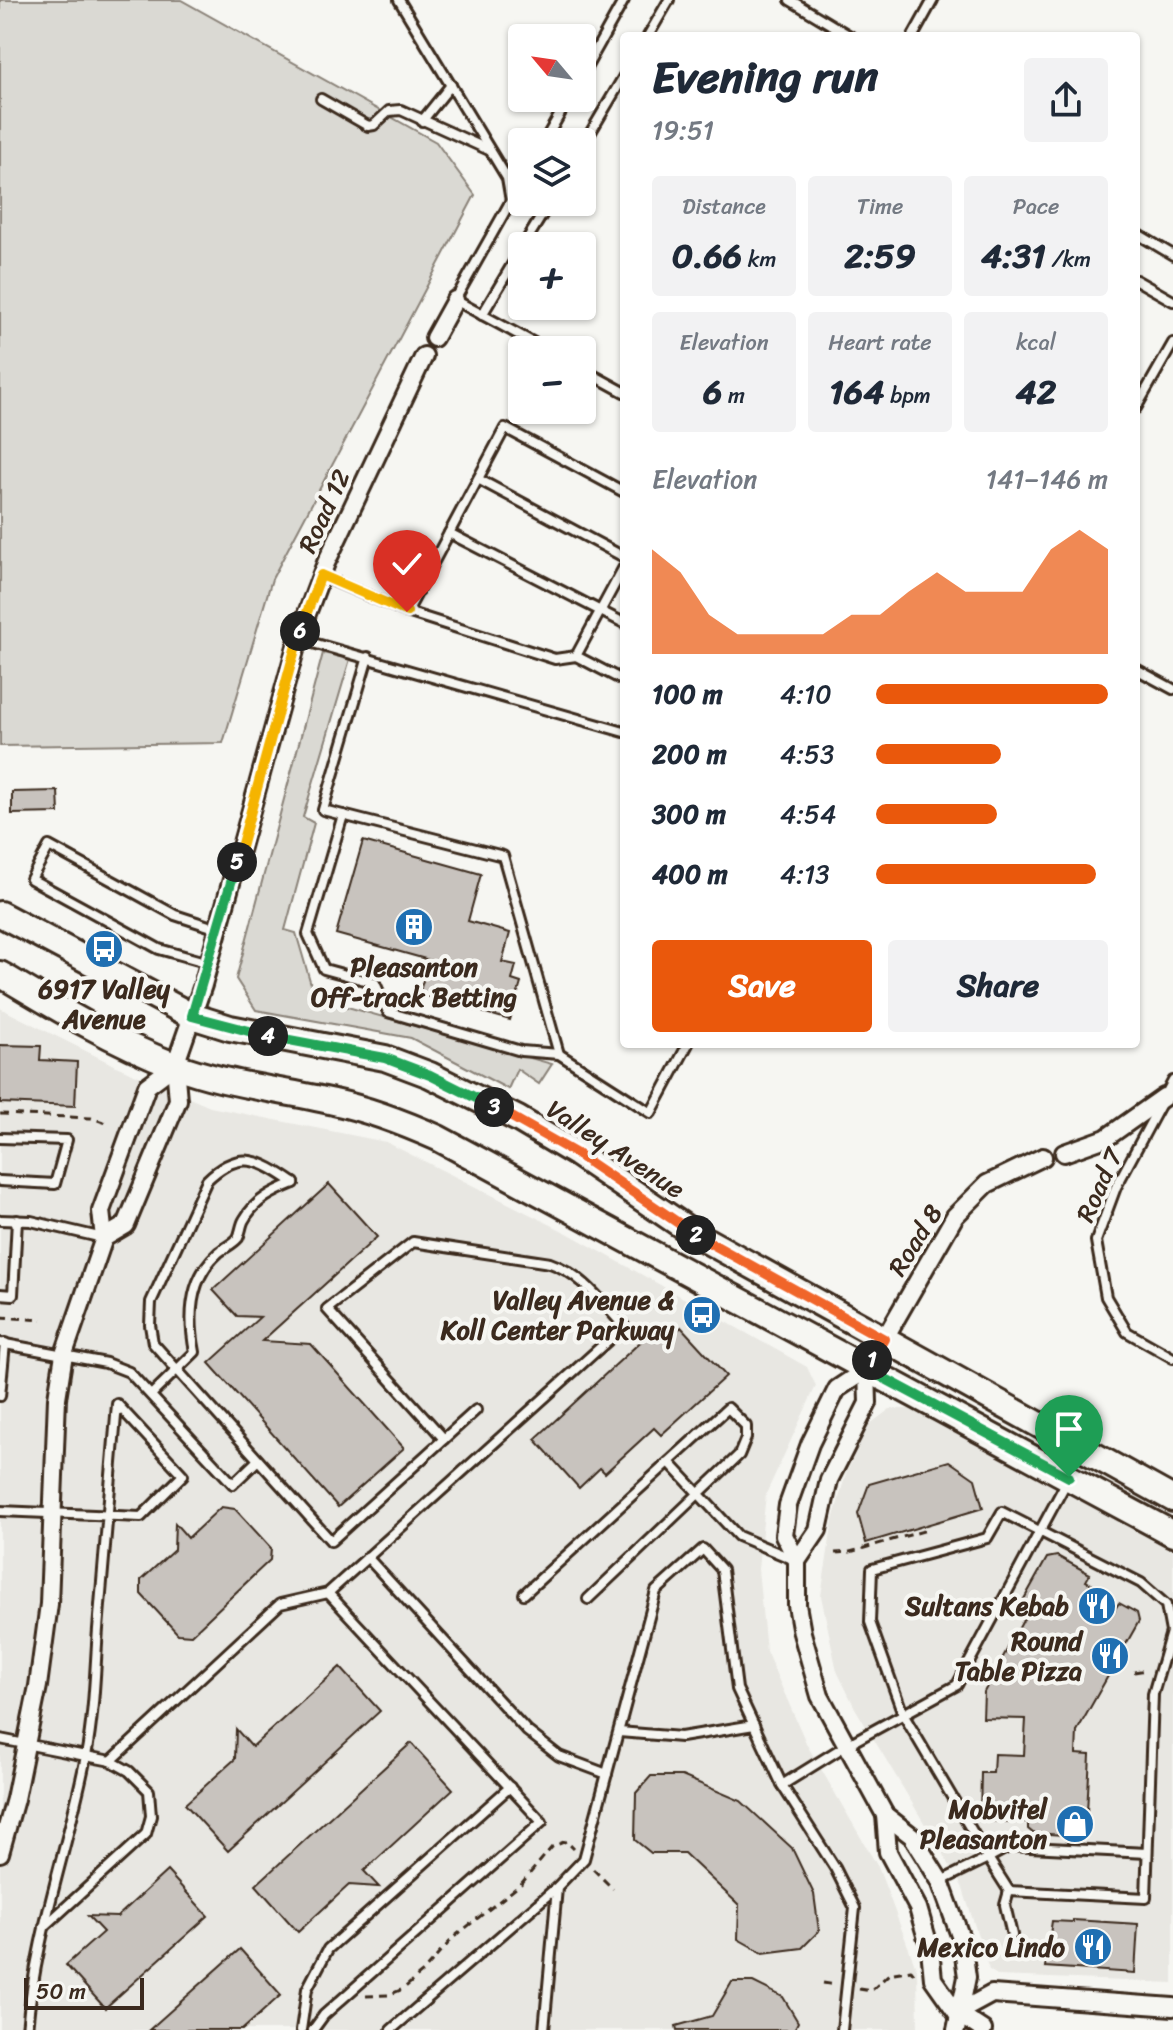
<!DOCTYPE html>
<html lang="en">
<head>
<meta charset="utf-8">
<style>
	body { margin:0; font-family:Sriracha,sans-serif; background:#f2f2f3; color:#1f2937; height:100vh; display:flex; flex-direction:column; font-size:30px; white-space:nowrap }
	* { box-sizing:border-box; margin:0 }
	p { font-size:26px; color:#747a83 }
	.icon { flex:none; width:44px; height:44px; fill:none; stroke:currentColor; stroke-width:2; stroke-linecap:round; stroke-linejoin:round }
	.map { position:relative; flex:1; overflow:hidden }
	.side { position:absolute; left:620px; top:32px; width:520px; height:1016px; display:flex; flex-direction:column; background:#fff; border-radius:8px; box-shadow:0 2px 6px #0004 }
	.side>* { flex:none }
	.needle { width:52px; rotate:299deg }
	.controls { position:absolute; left:508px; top:24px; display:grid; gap:16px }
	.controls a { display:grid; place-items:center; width:88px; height:88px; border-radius:8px; background:#fff; box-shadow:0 2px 6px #0004; font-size:40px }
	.scale { position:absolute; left:24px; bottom:20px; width:120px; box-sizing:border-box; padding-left:8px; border:4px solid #3b2a1e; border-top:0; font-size:22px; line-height:28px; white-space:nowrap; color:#3b2a1e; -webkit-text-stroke:6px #f6f6f2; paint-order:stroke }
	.pin { position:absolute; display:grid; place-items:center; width:68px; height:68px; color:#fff; margin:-82px -34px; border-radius:50% 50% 50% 0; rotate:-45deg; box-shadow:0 0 8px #0007 }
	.pin .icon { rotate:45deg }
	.km { position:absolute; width:40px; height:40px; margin:-20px; border-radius:50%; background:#222; color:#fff; font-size:22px; line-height:40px; text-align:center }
	.round { display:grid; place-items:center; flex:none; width:84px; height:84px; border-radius:8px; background:#f2f2f3 }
	.head { display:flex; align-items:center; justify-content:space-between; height:136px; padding:0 32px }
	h1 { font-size:44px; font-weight:700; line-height:60px }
	.metrics { display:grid; grid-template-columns:repeat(3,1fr); gap:12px; height:136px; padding:8px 32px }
	.metrics div { display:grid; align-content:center; border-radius:8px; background:#f2f2f3; text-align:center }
	.metrics b { font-size:34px; font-weight:700 }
	.metrics small { font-size:22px; font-weight:400 }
	.metrics p { font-size:22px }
	.chart { height:224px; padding:16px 32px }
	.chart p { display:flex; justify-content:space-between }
	.chart svg { width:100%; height:144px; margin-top:8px; fill:#ea580c; opacity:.7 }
	.cta { display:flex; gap:16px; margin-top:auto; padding:16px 32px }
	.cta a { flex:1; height:92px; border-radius:8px; background:#ea580c; color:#fff; font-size:32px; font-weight:700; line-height:92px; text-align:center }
	.cta a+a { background:#f2f2f3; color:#1f2937 }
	ul { padding:0 32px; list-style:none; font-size:26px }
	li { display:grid; grid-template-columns:128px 96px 1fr; align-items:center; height:60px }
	li i { height:20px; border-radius:10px; background:#ea580c }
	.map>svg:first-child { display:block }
</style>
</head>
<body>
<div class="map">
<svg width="1173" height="2030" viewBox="0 0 1173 2030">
	<rect width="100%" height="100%" fill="#f6f6f2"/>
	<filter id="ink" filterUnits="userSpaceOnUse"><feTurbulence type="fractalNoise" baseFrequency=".0125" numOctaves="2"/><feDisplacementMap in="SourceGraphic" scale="16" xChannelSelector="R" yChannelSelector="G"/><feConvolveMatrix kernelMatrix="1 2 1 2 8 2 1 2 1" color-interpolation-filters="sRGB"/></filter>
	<g filter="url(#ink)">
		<g fill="#e8e7e2">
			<path d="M 0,1008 L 116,1066 L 210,1107 L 386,1142 L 569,1234 L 807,1367 L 816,1386 L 766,1494 L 758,1569 L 766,1651 L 807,1745 L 878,1867 L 917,1970 L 918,2030 L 0,2030 Z"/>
			<path d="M 890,1409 L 910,1409 L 1173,1551 L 1173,1983 L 999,1976 L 989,1970 L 962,1886 L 855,1708 L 837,1671 L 821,1596 L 833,1520 L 846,1473 L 870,1424 Z"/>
		</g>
		<g fill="#dad9d3" stroke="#8a8278" stroke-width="2">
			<path d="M 0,0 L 181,0 L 436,142 L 475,195 L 272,579 L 223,743 L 0,746 Z"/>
			<path d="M 323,653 L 350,659 L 303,817 L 314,823 L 285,930 L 296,933 L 315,998 L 552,1064 L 539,1084 L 517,1069 L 508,1089 L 411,1038 L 256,1010 L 236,979 Z"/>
		</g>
		<g fill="#c8c3be" stroke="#3b2a1e" stroke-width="2">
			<path d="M 58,791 L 59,813 L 12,814 L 12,792 Z"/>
			<path d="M 363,841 L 481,874 L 468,921 L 510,933 L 502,962 L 516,965 L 512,980 L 521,983 L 510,1020 L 419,994 L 429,960 L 336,934 Z"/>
			<path d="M 0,1045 L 41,1046 L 40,1060 L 77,1062 L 75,1106 L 0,1103 Z"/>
			<path d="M 329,1184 L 377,1237 L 262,1341 L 311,1344 L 404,1448 L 338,1507 L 209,1363 L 260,1317 L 237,1316 L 213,1290 Z"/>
			<path d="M 681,1327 L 726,1376 L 661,1435 L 654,1428 L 605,1473 L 600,1468 L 579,1488 L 535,1439 L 649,1334 L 655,1340 L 666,1330 L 672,1336 Z"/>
			<path d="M 949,1461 L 975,1479 L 983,1508 L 866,1543 L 858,1514 L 869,1484 Z"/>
			<path d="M 221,1507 L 235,1509 L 271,1548 L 270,1560 L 191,1635 L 178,1634 L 141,1594 L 141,1580 L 174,1550 L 175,1523 L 188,1538 Z"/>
			<path d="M 1057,1556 L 1090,1574 L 1086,1581 L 1095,1586 L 1090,1596 L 1115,1609 L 1119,1603 L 1137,1613 L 1139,1621 L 1077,1731 L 1076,1754 L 1090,1755 L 1086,1831 L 1080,1836 L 1033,1833 L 1028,1829 L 1028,1822 L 985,1821 L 980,1816 L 981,1773 L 993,1773 L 994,1754 L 1024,1755 L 1026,1719 L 983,1718 L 984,1692 L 1027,1613 L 1019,1608 L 1047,1558 Z"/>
			<path d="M 340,1667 L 380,1711 L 228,1851 L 185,1804 L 235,1759 L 236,1729 L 252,1747 Z"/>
			<path d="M 411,1743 L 453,1789 L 364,1871 L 379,1887 L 349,1885 L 298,1932 L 256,1885 Z"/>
			<path d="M 651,1776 L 682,1776 L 741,1801 L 792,1848 L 814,1894 L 819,1931 L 802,1948 L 763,1953 L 738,1939 L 739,1905 L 684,1853 L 651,1853 L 635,1840 L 636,1793 Z"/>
			<path d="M 167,1871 L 208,1916 L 105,2008 L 66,1965 L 103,1932 L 88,1916 L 117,1917 Z"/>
			<path d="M 1073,1920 L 1138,1924 L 1135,1973 L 1045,1967 L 1052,1921 L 1073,1922 Z"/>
			<path d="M 240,1949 L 281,1995 L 242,2030 L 149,2030 Z"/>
			<path d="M 732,1982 L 753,1982 L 783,1997 L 798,2022 L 794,2030 L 677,2030 L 676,2026 L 712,2016 Z"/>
		</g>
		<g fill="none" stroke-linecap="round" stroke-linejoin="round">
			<g stroke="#3b2a1e" stroke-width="14">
				<g id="service">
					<path d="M 399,0 L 507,178 L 511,201"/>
					<path d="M 790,0 L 850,36"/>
					<path d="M 648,36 L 669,0"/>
					<path d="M 913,36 L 933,0"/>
					<path d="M 582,75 L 624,0"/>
					<path d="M 321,99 L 368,126 L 374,125 L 389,111 L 401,110 L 489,150"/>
					<path d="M 422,121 L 451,85"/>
					<path d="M 544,142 L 569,98"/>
					<path d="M 582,147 L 624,76"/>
					<path d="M 522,181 L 455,300 L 547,350"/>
					<path d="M 1136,233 L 1173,255"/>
					<path d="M 523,246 L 550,202"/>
					<path d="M 1136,280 L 1173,301"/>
					<path d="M 482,315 L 522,248"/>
					<path d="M 582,369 L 624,392"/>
					<path d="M 1136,408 L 1173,343"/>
					<path d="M 478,479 L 624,557"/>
					<path d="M 449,533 L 624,623"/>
					<path d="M 322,576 L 407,612 L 555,659 L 576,656 L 624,681"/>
					<path d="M 407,612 L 505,428 L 624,492"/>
					<path d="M 299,639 L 624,732"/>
					<path d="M 576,656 L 624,567"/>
					<path d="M 368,657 L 323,810 L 503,856 L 559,1054 L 651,1113 L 688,1044"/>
					<path d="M 1136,669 L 1173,689"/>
					<path d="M 343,815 L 308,934 L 324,969 L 375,983 L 388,1012 L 521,1051 L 559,1054"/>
					<path d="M 209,963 L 159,949 L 31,879 L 49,846 L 175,915 L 218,929"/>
					<path d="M 1173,1081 L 1116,1187 L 1096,1241 L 1106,1297 L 1127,1332 L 1173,1358"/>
					<path d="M 0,1138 L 67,1140 L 55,1184 L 0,1181"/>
					<path d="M 294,1183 C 260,1160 240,1148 207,1180 L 151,1302 L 150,1325 L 153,1343 L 331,1541 L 476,1410"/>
					<path d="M 0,1220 L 31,1221 L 103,1238"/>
					<path d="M 0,1294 L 13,1295 L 17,1220"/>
					<path d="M 0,1343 L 106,1363 L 129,1372 L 233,1484 L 258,1460"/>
					<path d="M 152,1394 L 195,1352 C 188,1317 189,1279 218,1253 C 224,1248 233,1244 238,1238 C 241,1232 241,1225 244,1220 C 255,1200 274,1191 294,1183"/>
					<path d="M 0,1396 L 5,1343"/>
					<path d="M 669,1462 L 738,1536 L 795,1560"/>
					<path d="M 0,1511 L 141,1517 L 183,1475 L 117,1404 C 111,1479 104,1554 98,1629 C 95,1671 94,1715 86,1756 C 68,1848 35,1936 27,2030"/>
					<path d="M 367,1557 L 527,1731 L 559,1756 L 607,1774"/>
					<path d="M 524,1594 L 728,1408 L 746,1426 L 746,1438 L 739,1455 L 588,1599"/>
					<path d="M 619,1732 L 681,1737 L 754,1725"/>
					<path d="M 0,1739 L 111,1761 L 129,1771 L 149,1791 L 151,1816 L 146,1834 L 44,1927"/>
					<path d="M 111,1761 L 280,1604 L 328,1593 L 624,1326 C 601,1301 582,1274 550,1263 L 413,1242 L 327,1309 L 444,1439"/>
					<path d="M 782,1785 L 845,1746 L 957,1685 L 1067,1481"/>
					<path d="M 941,1881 L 988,1858 L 1009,1891 L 1146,1898 L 1153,1694 L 1171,1632 L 1166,1605 L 1141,1583 L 1002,1512 L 987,1538 L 872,1569 L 870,1622 L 903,1714 L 988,1858 L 1010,1846 L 1147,1853"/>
					<path d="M 1009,1891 L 1005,1905 L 1012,1935"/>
					<path d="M 301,2030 L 307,1989 L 328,1949 L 510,1787"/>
					<path d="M 313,2030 L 324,2015 L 542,1822 L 328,1593"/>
					<path d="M 391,2030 L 557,1887 L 584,1859 L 656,1591 L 703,1549 L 722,1570 L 737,1689 L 782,1785 L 835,1868 L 855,1908 L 842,2030"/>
					<path d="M 544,2030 L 557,1888"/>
				</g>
			</g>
			<g stroke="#3b2a1e" stroke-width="22">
				<g id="minor">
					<path d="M 434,338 L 455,300"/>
					<path d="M 1064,1153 L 1106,1138 L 1164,1097"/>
					<path d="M 104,1238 L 126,1225 L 178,1100 L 175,1065 L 203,985 L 300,632 L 326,563 L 424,356"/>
					<path d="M 797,1561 L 818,1530 L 829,1480 L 868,1403 L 867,1369"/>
					<path d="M 885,1815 L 888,1852 L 918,1908 L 930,1949 L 933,1979 L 957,2013 L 983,2030"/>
					<path d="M 0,1853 L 15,1799 L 38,1686 L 49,1604 L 57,1398 L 64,1354 L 104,1238 L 101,1211 L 147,1086 L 175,1065"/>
					<path d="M 957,2013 L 992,1994 L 1173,2007"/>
					<path d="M 956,2030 L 967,1977 L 962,1941 L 940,1881 L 912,1836 L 885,1815 L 820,1696 L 802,1633 L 797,1605 L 797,1561 L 784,1535 L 788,1505 L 810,1444 L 837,1389 L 867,1369 L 955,1216 L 987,1184 L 1043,1157"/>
				</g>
			</g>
			<g stroke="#3b2a1e" stroke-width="30">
				<g id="secondary">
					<path d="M 0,914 L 192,1016 L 230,1028 L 385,1058 L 430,1075 L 518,1119 L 577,1154 L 693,1233 L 1173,1499"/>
					<path d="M 0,974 C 55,1007 113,1042 174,1065 C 226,1085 280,1089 334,1102 C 371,1110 404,1123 438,1138 L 1173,1534"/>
				</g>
			</g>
			<g stroke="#3b2a1e" stroke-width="3" stroke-dasharray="8 6" stroke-linecap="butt">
				<path d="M 0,1114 L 91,1118 L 110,1124"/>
				<path d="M 0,1317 L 42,1320"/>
				<path d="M 835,1553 L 850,1552 L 927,1530"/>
				<path d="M 1134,1672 L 1146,1670"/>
				<path d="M 593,1869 L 613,1889"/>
				<path d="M 823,1983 L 836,1985"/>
				<path d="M 859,1989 L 871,1991 L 889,1974 L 911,1970 L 917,1978"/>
				<path d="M 366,1996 L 388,1995 L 403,1989 L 423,1972 L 454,1937 L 521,1884 L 552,1847 L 566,1841 L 574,1849"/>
			</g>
			<use href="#service" stroke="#f6f6f2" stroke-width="8"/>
			<use href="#minor" stroke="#f6f6f2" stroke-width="16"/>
			<use href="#secondary" stroke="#f6f6f2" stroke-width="24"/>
		</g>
	</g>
	<g fill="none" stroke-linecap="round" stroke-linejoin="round" filter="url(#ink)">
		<g stroke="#fff" stroke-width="16">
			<path id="split-1" d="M 872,1360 L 867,1369 L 1069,1477"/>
		</g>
		<g stroke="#fff" stroke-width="16">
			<path id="split-2" d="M 696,1235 L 884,1339 L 872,1360"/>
		</g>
		<g stroke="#fff" stroke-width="16">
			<path id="split-3" d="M 494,1107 L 577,1154 L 696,1235"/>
		</g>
		<g stroke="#fff" stroke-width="16">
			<path id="split-4" d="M 268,1036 L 385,1058 L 430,1075 L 494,1107"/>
		</g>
		<g stroke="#fff" stroke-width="16">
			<path id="split-5" d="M 237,862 L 192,1016 L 268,1036"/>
		</g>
		<g stroke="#fff" stroke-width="16">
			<path id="split-6" d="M 237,862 L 300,631"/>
		</g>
		<g stroke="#fff" stroke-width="16">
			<path id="split-7" d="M 300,631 L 321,575 L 407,612"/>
		</g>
		<use href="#split-1" stroke="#22a559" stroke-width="10"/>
		<use href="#split-2" stroke="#f0652b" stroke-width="10"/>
		<use href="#split-3" stroke="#f0652b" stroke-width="10"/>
		<use href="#split-4" stroke="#22a559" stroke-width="10"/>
		<use href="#split-5" stroke="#22a559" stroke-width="10"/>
		<use href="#split-6" stroke="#f5b400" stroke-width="10"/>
		<use href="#split-7" stroke="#f5b400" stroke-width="10"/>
	</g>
	<defs>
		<g id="building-disc" transform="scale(2)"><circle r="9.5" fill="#1f6fb2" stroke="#f6f6f2"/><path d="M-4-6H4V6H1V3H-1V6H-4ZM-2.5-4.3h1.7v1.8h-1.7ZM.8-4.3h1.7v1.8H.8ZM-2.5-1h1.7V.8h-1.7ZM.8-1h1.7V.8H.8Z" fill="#fff"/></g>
		<g id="bus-disc" transform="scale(2)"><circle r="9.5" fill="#1f6fb2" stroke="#f6f6f2"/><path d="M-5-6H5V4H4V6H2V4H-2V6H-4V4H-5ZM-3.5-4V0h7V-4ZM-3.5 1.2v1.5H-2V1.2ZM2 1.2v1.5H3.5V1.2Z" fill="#fff"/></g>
		<g id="restaurant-disc" transform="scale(2)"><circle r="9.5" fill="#1f6fb2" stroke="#f6f6f2"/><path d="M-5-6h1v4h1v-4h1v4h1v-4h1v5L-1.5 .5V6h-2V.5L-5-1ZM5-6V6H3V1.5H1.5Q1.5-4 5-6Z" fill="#fff"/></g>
		<g id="shop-disc" transform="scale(2)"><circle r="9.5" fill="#1f6fb2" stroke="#f6f6f2"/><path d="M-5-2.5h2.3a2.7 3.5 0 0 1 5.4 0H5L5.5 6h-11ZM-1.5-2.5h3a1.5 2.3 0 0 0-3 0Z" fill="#fff"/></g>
	</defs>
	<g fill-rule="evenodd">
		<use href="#building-disc" x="414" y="927"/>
		<use href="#bus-disc" x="104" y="949"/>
		<use href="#bus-disc" x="702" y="1315"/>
		<use href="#restaurant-disc" x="1097" y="1606"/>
		<use href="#restaurant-disc" x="1110" y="1656"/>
		<use href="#shop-disc" x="1075" y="1824"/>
		<use href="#restaurant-disc" x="1093" y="1947"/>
	</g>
	<g text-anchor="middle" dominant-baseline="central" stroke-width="8" stroke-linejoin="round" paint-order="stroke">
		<g font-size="26" fill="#3b2a1e" stroke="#f6f6f2">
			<text transform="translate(324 511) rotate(-65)">Road 12</text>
			<text transform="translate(616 1149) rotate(33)">Valley Avenue</text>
			<text transform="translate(1099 1185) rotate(-66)">Road 7</text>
			<text transform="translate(915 1240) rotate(-58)">Road 8</text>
		</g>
		<g font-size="26" font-weight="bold" fill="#3b2a1e" stroke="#f6f6f2" text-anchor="end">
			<text x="414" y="967" text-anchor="middle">Pleasanton<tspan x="414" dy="30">Off-track Betting</tspan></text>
			<text x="104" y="989" text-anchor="middle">6917 Valley<tspan x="104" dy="30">Avenue</tspan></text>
			<text x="674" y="1300">Valley Avenue &amp;<tspan x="674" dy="30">Koll Center Parkway</tspan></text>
			<text x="1069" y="1606">Sultans Kebab</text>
			<text x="1082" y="1641">Round<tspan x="1082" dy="30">Table Pizza</tspan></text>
			<text x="1047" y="1809">Mobvitel<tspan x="1047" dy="30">Pleasanton</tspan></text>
			<text x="1065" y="1947">Mexico Lindo</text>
		</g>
	</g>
</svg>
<div class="controls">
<a><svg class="needle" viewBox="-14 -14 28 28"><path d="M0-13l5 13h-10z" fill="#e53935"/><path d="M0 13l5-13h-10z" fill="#747a83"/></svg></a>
<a><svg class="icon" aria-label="layers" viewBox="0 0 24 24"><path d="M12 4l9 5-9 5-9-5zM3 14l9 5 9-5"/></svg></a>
<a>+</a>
<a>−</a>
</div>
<div class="scale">50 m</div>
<div class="pin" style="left:1069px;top:1477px;background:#1e9e55"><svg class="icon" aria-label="arrive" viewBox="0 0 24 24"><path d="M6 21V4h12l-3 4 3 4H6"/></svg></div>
<div class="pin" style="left:407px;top:612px;background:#d93025"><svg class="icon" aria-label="check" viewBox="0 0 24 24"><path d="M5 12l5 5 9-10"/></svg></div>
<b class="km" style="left:872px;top:1360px">1</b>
<b class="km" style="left:696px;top:1235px">2</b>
<b class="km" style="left:494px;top:1107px">3</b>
<b class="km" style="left:268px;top:1036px">4</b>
<b class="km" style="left:237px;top:862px">5</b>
<b class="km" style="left:300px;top:631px">6</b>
<section class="side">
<div class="head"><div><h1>Evening run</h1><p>19:51</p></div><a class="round"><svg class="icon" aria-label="share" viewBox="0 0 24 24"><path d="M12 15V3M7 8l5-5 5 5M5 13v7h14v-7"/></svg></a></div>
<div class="metrics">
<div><p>Distance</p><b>0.66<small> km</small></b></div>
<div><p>Time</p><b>2:59</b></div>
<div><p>Pace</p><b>4:31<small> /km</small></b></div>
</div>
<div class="metrics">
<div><p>Elevation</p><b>6<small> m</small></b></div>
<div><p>Heart rate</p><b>164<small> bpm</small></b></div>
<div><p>kcal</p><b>42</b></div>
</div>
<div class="chart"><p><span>Elevation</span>141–146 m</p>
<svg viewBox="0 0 160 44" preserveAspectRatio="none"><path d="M0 44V12L10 19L20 32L30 38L40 38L50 38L60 38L70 32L80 32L90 25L100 19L110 25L120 25L130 25L140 12L150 6L160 12V44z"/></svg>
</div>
<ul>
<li><b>100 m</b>4:10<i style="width:100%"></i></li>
<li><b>200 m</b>4:53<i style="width:54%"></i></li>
<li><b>300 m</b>4:54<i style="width:52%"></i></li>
<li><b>400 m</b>4:13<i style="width:95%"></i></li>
</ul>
<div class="cta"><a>Save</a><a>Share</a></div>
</section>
</div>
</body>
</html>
